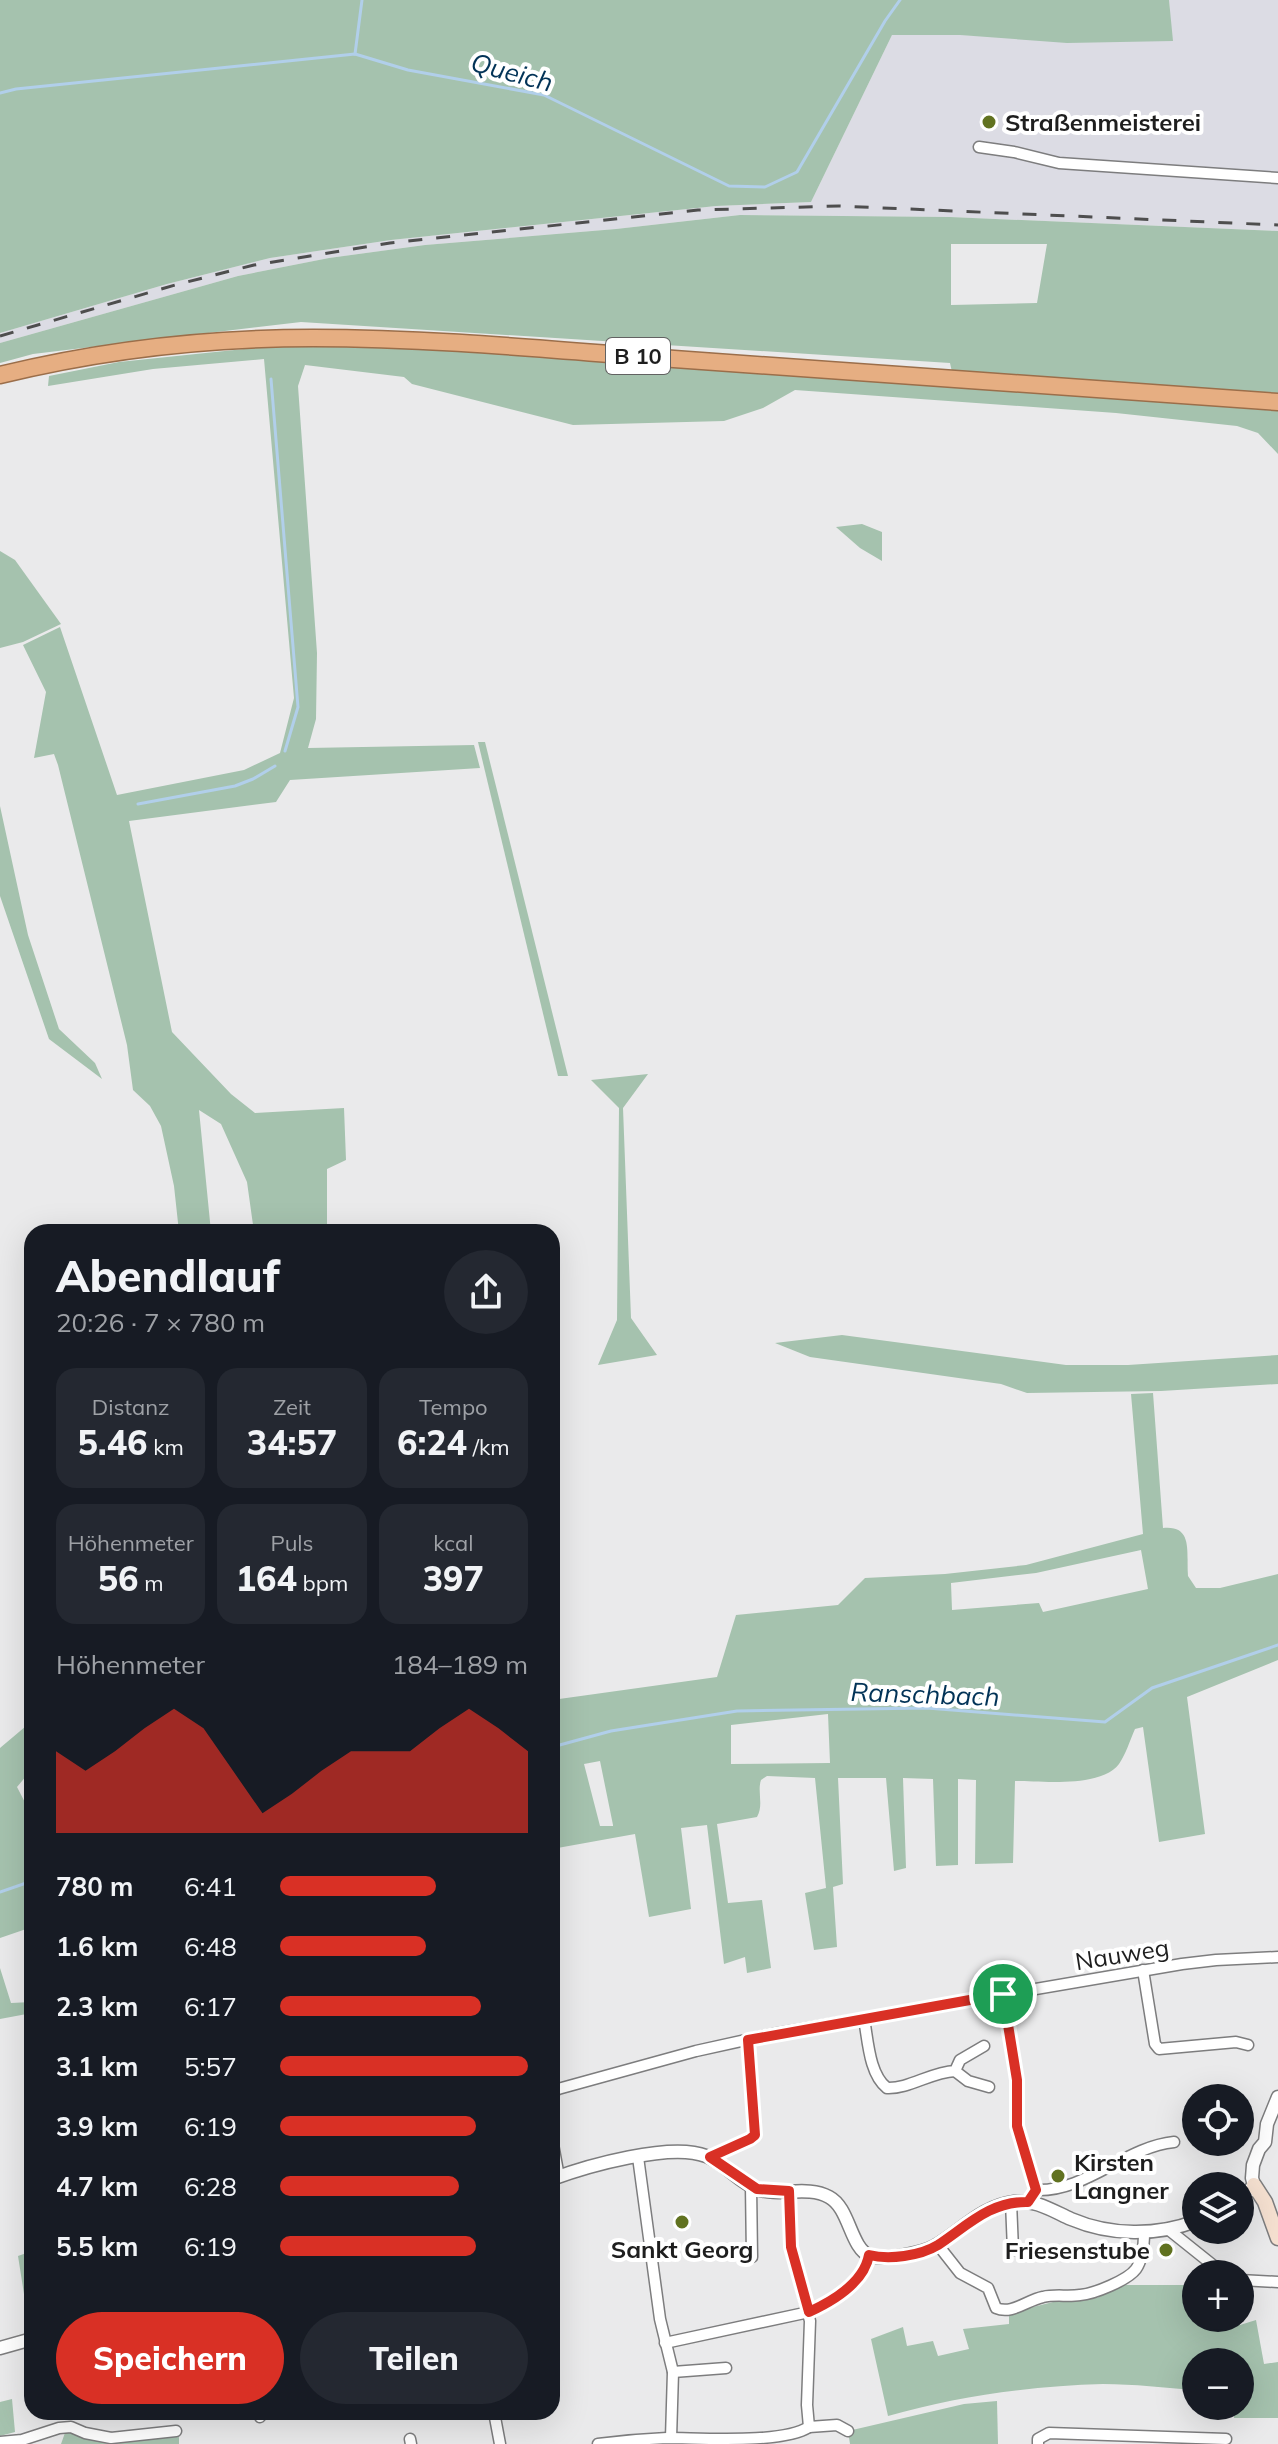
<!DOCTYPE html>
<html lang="de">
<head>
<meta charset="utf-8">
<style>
	body { margin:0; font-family:Mulish,sans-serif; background:#242831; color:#f1f3f6; height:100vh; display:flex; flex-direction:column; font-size:30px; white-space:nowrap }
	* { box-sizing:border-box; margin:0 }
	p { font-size:26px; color:#9ea1a6 }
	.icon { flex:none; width:44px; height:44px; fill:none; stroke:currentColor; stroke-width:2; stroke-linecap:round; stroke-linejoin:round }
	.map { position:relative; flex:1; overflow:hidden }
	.side { position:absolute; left:24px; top:1224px; width:536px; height:1196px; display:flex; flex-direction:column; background:#171b24; border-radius:24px; box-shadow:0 8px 32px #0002 }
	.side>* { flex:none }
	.tools { position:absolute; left:1182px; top:2084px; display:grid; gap:16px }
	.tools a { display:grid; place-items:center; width:72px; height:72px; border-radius:50%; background:#171b24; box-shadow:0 8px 32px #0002; font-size:40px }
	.pin { position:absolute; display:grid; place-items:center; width:68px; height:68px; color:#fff; margin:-34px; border:4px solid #fff; border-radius:50%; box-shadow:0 2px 8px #0007 }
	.round { display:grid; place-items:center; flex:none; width:84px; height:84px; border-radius:42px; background:#242831 }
	.headline { display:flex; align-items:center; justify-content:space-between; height:136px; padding:0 32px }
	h1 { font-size:44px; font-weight:800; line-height:60px }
	.stats { display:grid; grid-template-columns:repeat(3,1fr); gap:12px; height:136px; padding:8px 32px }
	.stats div { display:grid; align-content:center; border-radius:20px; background:#242831; text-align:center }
	.stats b { font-size:34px; font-weight:800 }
	.stats small { font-size:22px; font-weight:400 }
	.stats p { font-size:22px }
	.chart { height:224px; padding:16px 32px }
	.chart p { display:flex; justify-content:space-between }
	.chart svg { width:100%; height:144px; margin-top:8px; fill:#d93025; opacity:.7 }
	.cta { display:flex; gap:16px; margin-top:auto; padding:16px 32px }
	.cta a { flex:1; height:92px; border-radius:48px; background:#d93025; color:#fff; font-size:32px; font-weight:800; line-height:92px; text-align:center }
	.cta a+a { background:#242831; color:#f1f3f6 }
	ul { padding:0 32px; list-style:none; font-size:26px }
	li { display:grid; grid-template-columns:128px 96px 1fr; align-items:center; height:60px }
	li i { height:20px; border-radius:10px; background:#d93025 }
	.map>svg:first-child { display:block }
</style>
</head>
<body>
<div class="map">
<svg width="1278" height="2444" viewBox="0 0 1278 2444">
	<rect width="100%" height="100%" fill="#eaeaeb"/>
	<path fill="#dcdce4" d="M 1169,0 L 1278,0 L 1278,231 L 950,217 L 740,215 L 616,229 L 425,245 L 329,258 L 238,276 L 0,343 L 0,333 L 167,284 L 270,258 L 391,240 L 716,206 L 811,202 L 892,35 L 960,35 L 1172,41 Z"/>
	<g fill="#a5c2ae" fill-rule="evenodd">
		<path d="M 0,0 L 1169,0 L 1173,41 L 1067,43 L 960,35 L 892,35 L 811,202 L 716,206 L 391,240 L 270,258 L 167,284 L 0,333 Z"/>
		<path d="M 740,215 L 950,217 L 1278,231 L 1278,394 L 952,372 L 950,363 L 301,322 L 33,354 L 0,363 L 0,343 L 238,276 L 329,258 L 425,245 L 616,229 ZM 1047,244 L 1037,303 L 951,305 L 951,244 Z"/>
		<path d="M 370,346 L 700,366 L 1278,411 L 1278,454 L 1258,433 L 1237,426 L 1116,413 L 795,390 L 763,408 L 724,421 L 573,425 L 412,384 L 404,377 L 305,365 L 298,386 L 317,653 L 316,719 L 308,748 L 474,745 L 480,768 L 290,780 L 276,802 L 129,821 L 172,1032 L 231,1094 L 255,1113 L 344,1108 L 346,1160 L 327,1169 L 327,1232 L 254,1232 L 247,1182 L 221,1124 L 199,1110 L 211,1232 L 179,1232 L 174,1186 L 161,1126 L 150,1106 L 133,1090 L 127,1045 L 58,765 L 54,754 L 34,758 L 46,692 L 23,645 L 60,627 L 117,795 L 244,770 L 280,753 L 294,698 L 264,359 L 153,369 L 48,386 L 49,376 L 119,362 L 262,347 Z"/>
		<path d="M 862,524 L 882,532 L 882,561 L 860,548 L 836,527 Z"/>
		<path d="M 0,551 L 15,560 L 61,624 L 23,642 L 0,648 Z"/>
		<path d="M 478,742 L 485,742 L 568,1076 L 558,1076 Z"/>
		<path d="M 0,806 L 28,935 L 59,1029 L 95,1063 L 102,1079 L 49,1039 L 0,896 Z"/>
		<path d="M 648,1074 L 623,1108 L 631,1318 L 657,1355 L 598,1365 L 617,1320 L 619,1108 L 591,1080 Z"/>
		<path d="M 842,1335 L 1066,1365 L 1128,1365 L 1278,1355 L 1278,1384 L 1161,1391 L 1027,1393 L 1001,1384 L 810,1357 L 775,1343 Z"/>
		<path d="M 1153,1393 L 1163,1528 C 1194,1525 1186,1553 1188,1576 L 1196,1588 L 1220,1588 L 1278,1574 L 1278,1660 L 1187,1697 L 1205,1834 L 1159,1842 L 1143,1727 L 1135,1729 C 1130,1740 1126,1754 1119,1764 C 1101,1788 1042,1781 1015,1781 L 1013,1863 L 975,1864 L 976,1780 L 958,1779 L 958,1865 L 936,1866 L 933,1779 L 903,1778 L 906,1868 L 894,1871 L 886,1778 L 838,1778 L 843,1884 L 833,1887 L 837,1947 L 814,1950 L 805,1893 L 826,1888 L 815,1778 L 767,1776 L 761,1780 C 757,1792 764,1805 757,1817 L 717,1824 L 728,1903 L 762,1900 L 771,1968 L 747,1973 L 745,1957 L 724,1964 L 707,1825 L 681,1828 L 691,1909 L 649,1917 L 635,1834 L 552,1849 L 552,1700 L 717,1677 L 736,1615 L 838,1605 L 865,1578 L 945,1574 L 1026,1565 L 1143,1534 L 1131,1394 ZM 1141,1550 L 1148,1589 L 1043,1612 L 1039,1603 L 952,1610 L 951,1583 L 1036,1573 ZM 828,1714 L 830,1763 L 731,1764 L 731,1725 ZM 600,1761 L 613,1825 L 613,1826 L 600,1826 L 584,1764 Z"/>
		<path d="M 32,1721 L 32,1769 L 17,1787 L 32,1816 L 32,1927 L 0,1938 L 0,1748 Z"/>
		<path d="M 0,1968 L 11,2003 L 32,2002 L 32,2013 L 0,2019 Z"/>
		<path d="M 32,2251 L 32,2291 L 24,2294 L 18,2256 Z"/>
		<path d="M 1121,2285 L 1196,2285 L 1196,2318 L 1237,2318 L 1240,2325 L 1256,2320 L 1264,2364 L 1278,2362 L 1278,2418 L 1234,2418 L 1234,2406 L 1240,2406 L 1240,2362 L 1196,2362 L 1196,2390 C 1165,2388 1134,2384 1103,2384 C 1031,2386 957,2396 888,2416 L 871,2339 L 903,2327 L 907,2346 L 933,2341 L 938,2356 L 969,2349 L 963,2329 L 1009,2324 L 1009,2313 L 1069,2298 L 1097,2298 Z"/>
		<path d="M 12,2399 L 15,2432 L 0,2436 L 0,2402 Z"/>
		<path d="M 997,2401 L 998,2444 L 850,2444 L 848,2431 L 964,2404 Z"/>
		<path d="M 66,2430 L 114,2441 L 179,2437 L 179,2444 L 61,2444 Z"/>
	</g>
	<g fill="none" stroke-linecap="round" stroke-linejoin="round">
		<g stroke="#b1cfea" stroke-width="3">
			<path d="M 355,54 L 362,0"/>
			<path d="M 0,93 L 16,89 L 355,54 L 408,70 L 544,95 L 729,186 L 765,187 L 797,172 L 885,21 L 900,0"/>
			<path d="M 271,379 L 298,707 L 285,751"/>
			<path d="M 138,804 L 235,786 L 253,779 L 275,766"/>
			<path d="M 556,1746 L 611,1731 L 737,1711 L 927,1708 L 1105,1722 L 1152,1688 L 1278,1645"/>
			<path d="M 0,1892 L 32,1881"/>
		</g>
		<g stroke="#7d7d7e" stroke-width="13">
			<g id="minor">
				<path d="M 979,147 L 1014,152 L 1059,163 L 1278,178"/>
				<path d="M 1143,1970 L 1155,2044 L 1159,2049 L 1236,2042 L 1248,2045"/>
				<path d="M 1003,1994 L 1017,2080 L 1017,2126 L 1036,2190"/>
				<path d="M 864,2019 C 868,2040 869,2074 887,2088 C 909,2089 931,2072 955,2071 L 960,2060 L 984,2046"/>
				<path d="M 955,2071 L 968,2081 L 989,2087"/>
				<path d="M 552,2093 L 558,2089 L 696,2051 L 773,2034 L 1182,1964 L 1216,1960 L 1278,1957"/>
				<path d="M 552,2139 L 559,2177"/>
				<path d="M 638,2157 L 660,2319 L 673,2372 L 671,2438"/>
				<path d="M 710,2157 L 750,2139 L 755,2135 L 748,2040"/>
				<path d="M 751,2186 L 752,2257"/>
				<path d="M 1036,2190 C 1086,2192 1125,2147 1174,2142"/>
				<path d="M 789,2191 L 791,2247 L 810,2321 L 807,2405 L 809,2427 L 837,2425 L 848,2431"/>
				<path d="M 1011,2202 L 1013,2250"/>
				<path d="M 1169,2230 L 1224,2274"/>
				<path d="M 938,2245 L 960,2273 L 988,2288 L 996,2308 C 1012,2315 1027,2300 1043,2297 C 1055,2294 1068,2297 1080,2295 C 1094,2294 1128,2280 1136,2269 C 1143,2259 1144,2244 1144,2232"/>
				<path d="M 1240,2280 L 1278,2282"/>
				<path d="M 665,2343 L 809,2312 C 833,2301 864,2283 869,2255"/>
				<path d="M 673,2372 L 726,2368"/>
				<path d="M 259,2412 L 260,2417"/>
				<path d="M 494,2412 L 500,2444"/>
				<path d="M 410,2439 L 411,2444"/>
				<path d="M 0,2442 L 22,2440 L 59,2428 L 71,2427 L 85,2433 L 111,2438 L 176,2431"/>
				<path d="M 598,2444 C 621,2441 644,2439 667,2438 C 702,2438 782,2444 809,2427"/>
				<path d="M 1038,2444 L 1038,2439 L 1049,2433 L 1226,2439"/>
			</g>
		</g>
		<g stroke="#7d7d7e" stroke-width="15">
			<g id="tertiary">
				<path d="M 552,2179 C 587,2166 671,2142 706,2156 C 725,2163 738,2182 757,2189 C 780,2197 807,2185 829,2197 C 850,2208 850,2248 870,2256 C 879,2259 891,2257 900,2256 C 912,2254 925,2252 935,2246 C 961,2231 982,2206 1014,2202 C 1035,2199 1053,2211 1071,2219 C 1111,2236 1157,2236 1196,2221"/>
				<path d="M 1240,2201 L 1254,2185 L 1252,2178 L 1253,2165 L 1259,2149 L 1265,2142 L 1267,2124 L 1278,2097"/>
				<path d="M 0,2348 L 32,2339"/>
			</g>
		</g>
		<g stroke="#7d7d7e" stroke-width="17">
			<path id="secondary" d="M 1254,2185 L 1265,2202 L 1278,2238"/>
		</g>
		<g stroke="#9b6e4a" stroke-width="19">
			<path id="trunk" d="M 0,375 C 102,350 209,338 313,338 C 433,338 554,350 674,359 C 875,373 1077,388 1278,402"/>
		</g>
		<use href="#minor" stroke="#fff" stroke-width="10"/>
		<use href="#tertiary" stroke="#fff" stroke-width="12"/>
		<use href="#secondary" stroke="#f5e0d0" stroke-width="14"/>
		<use href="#trunk" stroke="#e6ae82" stroke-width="16"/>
		<path stroke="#4e4e4e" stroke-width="3" stroke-dasharray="14 14" stroke-linecap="butt" d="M 0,336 L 175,285 L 254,265 L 390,243 L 698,210 L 839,206 L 1278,225"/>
	</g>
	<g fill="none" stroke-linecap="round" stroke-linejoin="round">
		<g stroke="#fff" stroke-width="16">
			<path id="route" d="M 1003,1994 L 1017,2080 L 1017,2126 L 1036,2190 L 1028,2202 C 990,2201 967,2226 938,2245 C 920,2256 889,2260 869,2255 C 864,2283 833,2301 809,2312 L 791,2247 L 789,2191 L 757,2189 L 710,2157 L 750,2139 L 755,2135 L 748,2040 Z"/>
		</g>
		<use href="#route" stroke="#d93025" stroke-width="10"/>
	</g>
	<g fill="#617220" stroke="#fff" stroke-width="3">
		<circle cx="989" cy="122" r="8"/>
		<circle cx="1058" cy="2176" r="8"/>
		<circle cx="682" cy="2222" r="8"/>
		<circle cx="1166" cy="2250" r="8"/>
	</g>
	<g text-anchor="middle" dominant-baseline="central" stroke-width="8" stroke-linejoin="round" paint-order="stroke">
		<rect fill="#fff" stroke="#626262" stroke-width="2" x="606" y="338" width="64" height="36" rx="6"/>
		<g font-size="22" font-weight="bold" fill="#1e1e1e">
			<text x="638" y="356">B 10</text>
		</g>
		<g font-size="24" font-weight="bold" fill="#1e1e1e" stroke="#fff" text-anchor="start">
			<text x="1005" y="122">Straßenmeisterei</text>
			<text x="1074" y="2162">Kirsten<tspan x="1074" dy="28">Langner</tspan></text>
			<text x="682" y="2249" text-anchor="middle">Sankt Georg</text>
			<text x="1150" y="2250" text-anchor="end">Friesenstube</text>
		</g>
		<g font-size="24" fill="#1e1e1e" stroke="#fff">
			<text transform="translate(1122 1954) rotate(-9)">Nauweg</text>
		</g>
		<g font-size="26" font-style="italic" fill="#023357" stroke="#fff">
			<text transform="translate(512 72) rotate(15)">Queich</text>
			<text transform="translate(925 1694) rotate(2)">Ranschbach</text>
		</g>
	</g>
</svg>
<div class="tools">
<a><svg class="icon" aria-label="locate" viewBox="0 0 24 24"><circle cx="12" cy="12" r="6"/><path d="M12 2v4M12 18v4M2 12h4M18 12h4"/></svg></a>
<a><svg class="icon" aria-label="layers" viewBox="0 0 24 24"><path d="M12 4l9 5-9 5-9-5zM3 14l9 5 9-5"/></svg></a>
<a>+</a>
<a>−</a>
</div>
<div class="pin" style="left:1003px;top:1994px;background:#1e9e55"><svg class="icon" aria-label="arrive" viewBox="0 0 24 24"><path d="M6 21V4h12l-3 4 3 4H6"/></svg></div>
<section class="side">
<div class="headline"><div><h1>Abendlauf</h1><p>20:26 · 7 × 780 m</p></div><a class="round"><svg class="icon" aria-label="share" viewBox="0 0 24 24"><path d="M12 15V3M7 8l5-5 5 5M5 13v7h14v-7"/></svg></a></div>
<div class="stats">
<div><p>Distanz</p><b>5.46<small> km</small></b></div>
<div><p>Zeit</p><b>34:57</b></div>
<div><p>Tempo</p><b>6:24<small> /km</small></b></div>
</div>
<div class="stats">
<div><p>Höhenmeter</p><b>56<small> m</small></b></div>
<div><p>Puls</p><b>164<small> bpm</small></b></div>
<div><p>kcal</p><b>397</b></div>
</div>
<div class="chart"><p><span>Höhenmeter</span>184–189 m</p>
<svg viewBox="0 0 160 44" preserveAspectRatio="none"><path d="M0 44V19L10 25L20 19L30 12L40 6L50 12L60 25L70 38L80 32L90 25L100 19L110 19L120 19L130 12L140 6L150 12L160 19V44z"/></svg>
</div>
<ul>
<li><b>780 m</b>6:41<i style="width:63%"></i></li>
<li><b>1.6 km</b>6:48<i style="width:59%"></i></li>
<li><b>2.3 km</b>6:17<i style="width:81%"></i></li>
<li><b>3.1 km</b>5:57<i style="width:100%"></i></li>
<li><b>3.9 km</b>6:19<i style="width:79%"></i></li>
<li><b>4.7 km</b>6:28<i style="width:72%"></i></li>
<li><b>5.5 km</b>6:19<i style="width:79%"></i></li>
</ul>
<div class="cta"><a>Speichern</a><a>Teilen</a></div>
</section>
</div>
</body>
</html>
